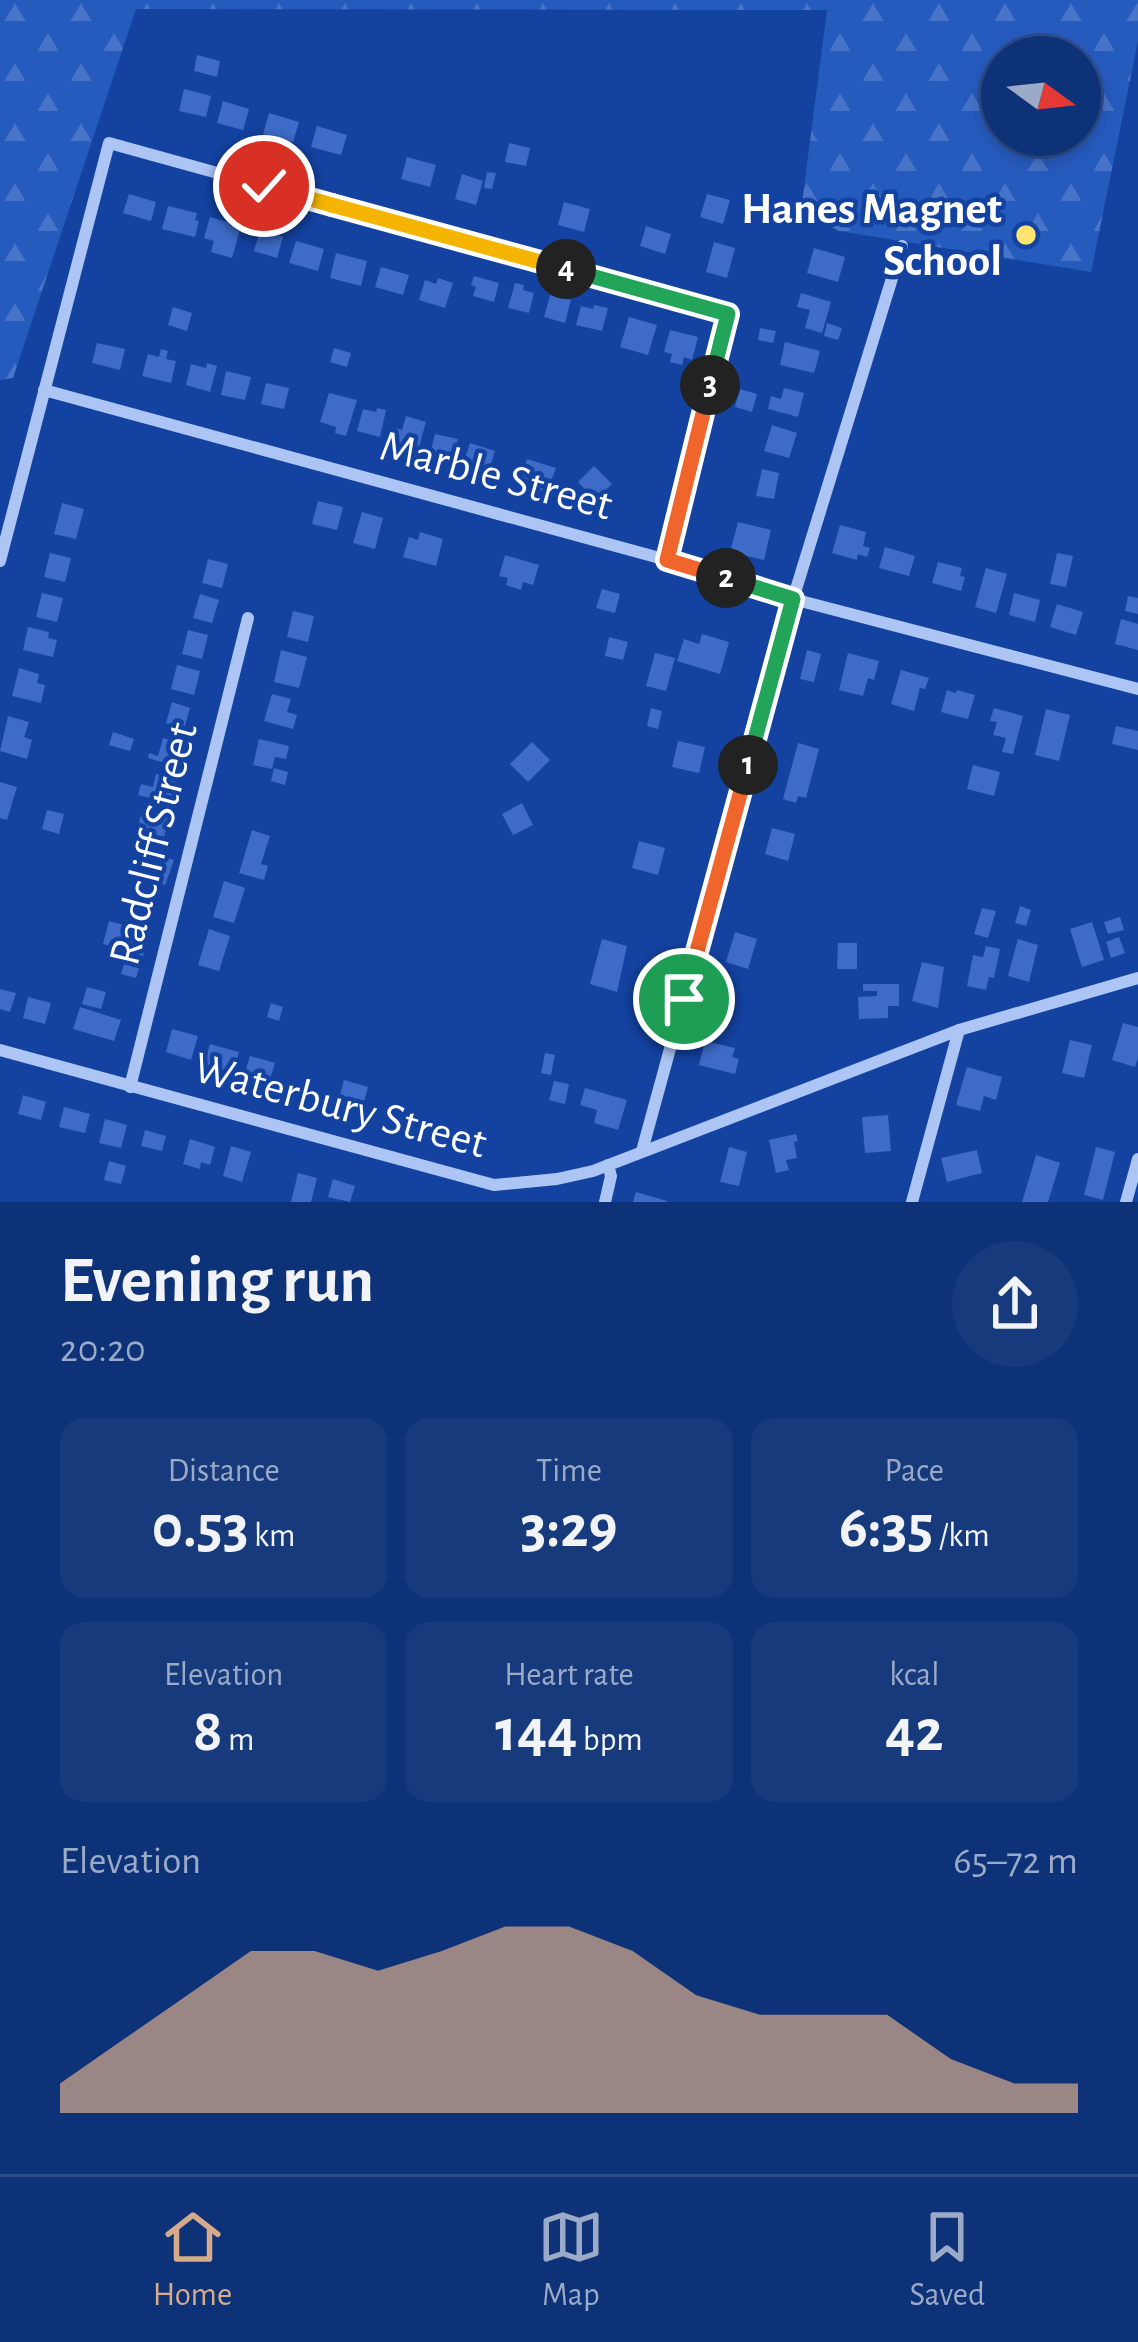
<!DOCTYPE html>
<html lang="en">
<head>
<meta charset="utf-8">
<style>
	body { margin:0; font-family:"Alegreya Sans",sans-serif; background:#173a7d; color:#f1f3f6; height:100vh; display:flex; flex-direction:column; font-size:45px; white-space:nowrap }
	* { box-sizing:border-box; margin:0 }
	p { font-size:39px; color:#9baac6 }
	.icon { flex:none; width:66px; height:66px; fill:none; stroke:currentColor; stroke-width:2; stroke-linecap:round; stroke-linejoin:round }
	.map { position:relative; height:1202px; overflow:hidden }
	.drawer { display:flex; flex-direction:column; background:#0e3278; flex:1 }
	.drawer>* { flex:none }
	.needle { width:78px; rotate:105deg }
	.tools { position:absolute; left:981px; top:36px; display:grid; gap:24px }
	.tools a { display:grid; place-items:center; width:120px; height:120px; border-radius:50%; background:#0e3278; box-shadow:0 6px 18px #0003,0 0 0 3px #2e4d8a; font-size:60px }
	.pin { position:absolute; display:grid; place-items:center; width:102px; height:102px; color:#fff; margin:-51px; border:6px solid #fff; border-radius:50%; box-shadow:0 3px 12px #0007 }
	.km { position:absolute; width:60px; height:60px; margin:-30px; border-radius:50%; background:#222; color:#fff; font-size:33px; line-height:60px; text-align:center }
	.round { display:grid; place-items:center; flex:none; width:126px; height:126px; border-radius:63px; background:#173a7d }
	.head { display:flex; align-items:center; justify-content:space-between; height:204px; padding:0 60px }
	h1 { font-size:66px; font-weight:600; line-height:90px }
	.stats { display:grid; grid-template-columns:repeat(3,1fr); gap:18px; height:204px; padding:12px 60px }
	.stats div { display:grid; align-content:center; border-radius:24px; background:#173a7d; text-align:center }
	.stats b { font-size:60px; font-weight:600 }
	.stats small { font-size:33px; font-weight:400 }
	.stats p { font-size:33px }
	.chart { height:336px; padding:24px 60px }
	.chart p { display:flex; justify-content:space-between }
	.chart svg { width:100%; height:216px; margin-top:12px; fill:#d6ab8b; opacity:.7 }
	.menu { display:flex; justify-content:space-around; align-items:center; height:168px; border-top:3px solid #2e4d8a; background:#0e3278; font-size:33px; color:#9baac6 }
	.menu a { display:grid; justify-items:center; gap:6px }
	.menu .selected { color:#d6ab8b }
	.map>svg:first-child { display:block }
</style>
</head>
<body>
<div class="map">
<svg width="1138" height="1202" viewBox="0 0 1138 1202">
	<defs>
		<pattern id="forest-firs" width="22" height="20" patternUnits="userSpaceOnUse" patternTransform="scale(3)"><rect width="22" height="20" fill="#265bbe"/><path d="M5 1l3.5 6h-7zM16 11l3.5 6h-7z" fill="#4774c8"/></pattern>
	</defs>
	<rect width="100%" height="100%" fill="#1342a0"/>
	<path fill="url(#forest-firs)" fill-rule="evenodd" d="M 0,0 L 1138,0 L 1138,41 L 1091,272 L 839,231 L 801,211 L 827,10 L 136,9 L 13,378 L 0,380 ZM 1002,57 L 1080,57 L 1080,135 L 1002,135 Z"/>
	<g fill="#3d6bc7">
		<path d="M 197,55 L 220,61 L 217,77 L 194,71 Z"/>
		<path d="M 184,89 L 211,96 L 206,117 L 179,111 Z"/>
		<path d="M 223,101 L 249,109 L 243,130 L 217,123 Z"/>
		<path d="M 269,113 L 299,122 L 293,142 L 263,134 Z"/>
		<path d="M 317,126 L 347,135 L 341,155 L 311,147 Z"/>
		<path d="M 509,143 L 530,148 L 526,166 L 505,162 Z"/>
		<path d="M 407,157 L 436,165 L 430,187 L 401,179 Z"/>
		<path d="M 487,172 L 496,173 L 492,189 L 484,188 Z"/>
		<path d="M 462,174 L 483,181 L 476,205 L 455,199 Z"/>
		<path d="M 129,194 L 156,202 L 151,221 L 123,213 Z"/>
		<path d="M 707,194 L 730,200 L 723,224 L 700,217 Z"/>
		<path d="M 564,202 L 590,209 L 584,232 L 558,225 Z"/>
		<path d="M 168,206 L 197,213 L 195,220 L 199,221 L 195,237 L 162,229 Z"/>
		<path d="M 210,217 L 241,226 L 232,258 L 211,252 L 214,241 L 204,238 Z"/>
		<path d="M 646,226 L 671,234 L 665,254 L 640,246 Z"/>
		<path d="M 260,230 L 283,237 L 277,258 L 254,251 Z"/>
		<path d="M 296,241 L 324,249 L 318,271 L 289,263 Z"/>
		<path d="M 714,242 L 735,248 L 727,278 L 706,272 Z"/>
		<path d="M 814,248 L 845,257 L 838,282 L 807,273 Z"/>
		<path d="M 336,253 L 367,261 L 361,286 L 330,278 Z"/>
		<path d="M 381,267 L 409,275 L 403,295 L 375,287 Z"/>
		<path d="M 474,276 L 499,283 L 494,302 L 473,296 L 476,287 L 471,285 Z"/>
		<path d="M 438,278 L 453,283 L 445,308 L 419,300 L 425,280 L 436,284 Z"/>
		<path d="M 515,283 L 524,285 L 523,290 L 534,293 L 529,313 L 508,308 Z"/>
		<path d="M 801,293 L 831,302 L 822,333 L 805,328 L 810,310 L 797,307 Z"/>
		<path d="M 550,295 L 571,300 L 565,323 L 544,317 Z"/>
		<path d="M 594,305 L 608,308 L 602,331 L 576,325 L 581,306 L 593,309 Z"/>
		<path d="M 173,307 L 192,313 L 187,331 L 168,325 Z"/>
		<path d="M 629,317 L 657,325 L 648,355 L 620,347 Z"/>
		<path d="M 827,323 L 842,328 L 838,340 L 824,336 Z"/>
		<path d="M 760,328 L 776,331 L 773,343 L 758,340 Z"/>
		<path d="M 670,330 L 698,337 L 692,360 L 684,357 L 682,365 L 670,362 L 672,354 L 664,352 Z"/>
		<path d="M 785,342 L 820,351 L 814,373 L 780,365 Z"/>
		<path d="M 97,343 L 125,349 L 120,370 L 92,363 Z"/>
		<path d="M 334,348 L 351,353 L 347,367 L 330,362 Z"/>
		<path d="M 161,349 L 168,351 L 166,359 L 176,361 L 171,383 L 142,376 L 148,354 L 159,357 Z"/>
		<path d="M 207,363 L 217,366 L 210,392 L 186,385 L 191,364 L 206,368 Z"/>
		<path d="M 226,371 L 251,377 L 245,400 L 221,395 Z"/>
		<path d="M 266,383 L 289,388 L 284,409 L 261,404 Z"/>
		<path d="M 784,388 L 804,393 L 798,417 L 768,409 L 771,396 L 781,399 Z"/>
		<path d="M 740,389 L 757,394 L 752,412 L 735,407 Z"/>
		<path d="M 329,393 L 357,400 L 346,436 L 335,433 L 336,427 L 320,422 Z"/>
		<path d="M 377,408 L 386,410 L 380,437 L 357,431 L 363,409 L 376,412 Z"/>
		<path d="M 406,416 L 426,422 L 418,450 L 391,443 L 395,428 L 402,430 Z"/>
		<path d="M 772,425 L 797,433 L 789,458 L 764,451 Z"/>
		<path d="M 435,434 L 458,439 L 453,459 L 430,454 Z"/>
		<path d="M 470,443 L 495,451 L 489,470 L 464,462 Z"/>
		<path d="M 527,459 L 556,468 L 550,484 L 545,483 L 543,491 L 529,487 L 530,482 L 521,479 Z"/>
		<path d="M 594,466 L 612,484 L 595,500 L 578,482 Z"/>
		<path d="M 762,469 L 779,473 L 774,499 L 756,496 Z"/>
		<path d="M 318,501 L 343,507 L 337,530 L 312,524 Z"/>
		<path d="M 62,503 L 84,509 L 76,539 L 54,534 Z"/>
		<path d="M 362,512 L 383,518 L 375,549 L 353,543 Z"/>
		<path d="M 738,522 L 771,530 L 764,560 L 730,552 Z"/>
		<path d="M 840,525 L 866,532 L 863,546 L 870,548 L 867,557 L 858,554 L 857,560 L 832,553 Z"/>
		<path d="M 420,532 L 443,539 L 436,566 L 403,557 L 409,537 L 418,540 Z"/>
		<path d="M 885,547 L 915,556 L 909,576 L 879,568 Z"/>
		<path d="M 50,553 L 71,558 L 65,582 L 44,577 Z"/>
		<path d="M 1057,553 L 1073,556 L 1066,587 L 1050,584 Z"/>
		<path d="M 505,555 L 539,565 L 533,585 L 523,582 L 521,590 L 506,585 L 508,578 L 499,576 Z"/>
		<path d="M 208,559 L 228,564 L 222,588 L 202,583 Z"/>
		<path d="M 938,562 L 962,568 L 960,576 L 965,577 L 961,591 L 932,583 Z"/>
		<path d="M 986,568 L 1007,574 L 996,613 L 975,607 Z"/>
		<path d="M 602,589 L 620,594 L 615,613 L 596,608 Z"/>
		<path d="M 42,593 L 63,598 L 57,622 L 36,617 Z"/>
		<path d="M 1014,593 L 1040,600 L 1035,622 L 1009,615 Z"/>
		<path d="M 200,594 L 219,600 L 212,623 L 193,618 Z"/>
		<path d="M 1128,596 L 1138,598 L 1138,614 L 1125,611 Z"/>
		<path d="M 1057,604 L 1083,612 L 1076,635 L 1050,627 Z"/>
		<path d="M 293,611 L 314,616 L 308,642 L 287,637 Z"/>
		<path d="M 1121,619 L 1138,624 L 1138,650 L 1115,644 Z"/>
		<path d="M 28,627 L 49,632 L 48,638 L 57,640 L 53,657 L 23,650 Z"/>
		<path d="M 188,630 L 208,635 L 202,659 L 182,654 Z"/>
		<path d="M 702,634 L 729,642 L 720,674 L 677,661 L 684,639 L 699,644 Z"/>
		<path d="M 609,637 L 628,642 L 623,660 L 605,656 Z"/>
		<path d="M 281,650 L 307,657 L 299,688 L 274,682 Z"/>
		<path d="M 807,650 L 821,654 L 814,682 L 800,679 Z"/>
		<path d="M 655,653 L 675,658 L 666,691 L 646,686 Z"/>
		<path d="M 848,653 L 879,661 L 874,680 L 868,678 L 863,696 L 839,690 Z"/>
		<path d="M 177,665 L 200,671 L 194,695 L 171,689 Z"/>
		<path d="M 19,668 L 39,674 L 37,683 L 45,685 L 41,703 L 12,696 Z"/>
		<path d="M 901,670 L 929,678 L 925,689 L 920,688 L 914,711 L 891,704 Z"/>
		<path d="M 947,690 L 956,693 L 957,690 L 975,695 L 968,719 L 941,712 Z"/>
		<path d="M 272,694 L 291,699 L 287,712 L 297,715 L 293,729 L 264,721 Z"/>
		<path d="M 172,702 L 190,708 L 184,729 L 166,723 Z"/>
		<path d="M 651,708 L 662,711 L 658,729 L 647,726 Z"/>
		<path d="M 994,708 L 1023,716 L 1013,754 L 1002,752 L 1006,738 L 993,735 L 997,722 L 990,721 Z"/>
		<path d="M 1046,709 L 1070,715 L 1059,761 L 1035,755 Z"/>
		<path d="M 8,716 L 29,722 L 24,737 L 32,740 L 27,759 L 0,751 Z"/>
		<path d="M 1116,726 L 1138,731 L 1138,750 L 1112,744 Z"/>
		<path d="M 113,732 L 134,739 L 130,751 L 109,745 Z"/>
		<path d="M 163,738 L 181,743 L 175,766 L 148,758 L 149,753 L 158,756 Z"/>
		<path d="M 259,739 L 289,746 L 286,759 L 275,757 L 272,769 L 253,765 Z"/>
		<path d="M 678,741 L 705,747 L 699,773 L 672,767 Z"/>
		<path d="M 532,742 L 550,760 L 528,782 L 510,764 Z"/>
		<path d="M 798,743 L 819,749 L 806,798 L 798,796 L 796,803 L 783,799 Z"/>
		<path d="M 973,765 L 1000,772 L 994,796 L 967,789 Z"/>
		<path d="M 274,768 L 288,772 L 285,785 L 271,781 Z"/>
		<path d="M 156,774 L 176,779 L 170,803 L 138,795 L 141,784 L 153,787 Z"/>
		<path d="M 0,782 L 17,787 L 7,820 L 0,818 Z"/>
		<path d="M 522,803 L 533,825 L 513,835 L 502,814 Z"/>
		<path d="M 143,809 L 170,816 L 163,840 L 136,832 Z"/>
		<path d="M 47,810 L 64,814 L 59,834 L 42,829 Z"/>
		<path d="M 772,828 L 795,834 L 788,861 L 765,854 Z"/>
		<path d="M 252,830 L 270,836 L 261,864 L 268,866 L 264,880 L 239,873 Z"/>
		<path d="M 639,841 L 665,848 L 658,875 L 632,868 Z"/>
		<path d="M 159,855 L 174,860 L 165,885 L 143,877 L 149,861 L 157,863 Z"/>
		<path d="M 224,881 L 245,888 L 234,923 L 213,917 Z"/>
		<path d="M 1020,906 L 1031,910 L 1026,926 L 1015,923 Z"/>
		<path d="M 982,908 L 996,911 L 988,938 L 974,934 Z"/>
		<path d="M 1120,917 L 1124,930 L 1108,934 L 1104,922 Z"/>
		<path d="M 109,921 L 150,932 L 143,956 L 103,944 Z"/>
		<path d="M 1092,922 L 1104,960 L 1082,967 L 1070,929 Z"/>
		<path d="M 209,929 L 230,936 L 219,971 L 198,965 Z"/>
		<path d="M 735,932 L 757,939 L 748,969 L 726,962 Z"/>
		<path d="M 1119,937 L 1125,953 L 1111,958 L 1106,942 Z"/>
		<path d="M 602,939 L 627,946 L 617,992 L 590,984 Z"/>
		<path d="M 1018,939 L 1038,945 L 1029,982 L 1008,976 Z"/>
		<path d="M 838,943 L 857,943 L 857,969 L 837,969 Z"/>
		<path d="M 986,946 L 1000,949 L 994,978 L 989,977 L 986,990 L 967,986 L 973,955 L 983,957 Z"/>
		<path d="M 125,961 L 140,965 L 136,978 L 121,974 Z"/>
		<path d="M 922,962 L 944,967 L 938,1008 L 912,1001 Z"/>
		<path d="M 863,984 L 899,984 L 899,1006 L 888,1006 L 888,1018 L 859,1019 L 858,997 L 877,996 L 877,991 L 863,991 Z"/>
		<path d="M 87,987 L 106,992 L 101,1009 L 82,1004 Z"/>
		<path d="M 0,989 L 16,993 L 10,1012 L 0,1009 Z"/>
		<path d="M 28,997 L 51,1003 L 45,1024 L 23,1018 Z"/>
		<path d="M 271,1003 L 283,1007 L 279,1021 L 267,1017 Z"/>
		<path d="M 80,1007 L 121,1020 L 114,1041 L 73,1029 Z"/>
		<path d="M 1123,1023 L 1138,1027 L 1138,1057 L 1135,1067 L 1112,1060 Z"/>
		<path d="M 172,1029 L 198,1036 L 191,1060 L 166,1052 Z"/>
		<path d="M 1070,1040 L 1092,1045 L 1084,1078 L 1062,1073 Z"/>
		<path d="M 705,1041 L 735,1048 L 732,1057 L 739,1059 L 735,1074 L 699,1065 Z"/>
		<path d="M 210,1044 L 239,1052 L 233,1073 L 204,1064 Z"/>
		<path d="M 545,1053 L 555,1055 L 551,1075 L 541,1073 Z"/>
		<path d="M 250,1056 L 275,1063 L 269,1082 L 244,1075 Z"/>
		<path d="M 967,1067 L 1002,1077 L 996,1100 L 984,1096 L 980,1111 L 956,1105 Z"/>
		<path d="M 344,1080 L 368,1087 L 364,1102 L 340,1095 Z"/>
		<path d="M 554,1081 L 569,1084 L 565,1104 L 549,1100 Z"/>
		<path d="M 585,1088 L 627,1100 L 618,1130 L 594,1123 L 597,1110 L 580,1105 Z"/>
		<path d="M 23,1095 L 46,1102 L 41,1120 L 18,1114 Z"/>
		<path d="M 64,1107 L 90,1114 L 85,1133 L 59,1127 Z"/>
		<path d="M 888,1115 L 891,1151 L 865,1153 L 862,1117 Z"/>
		<path d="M 105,1119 L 127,1125 L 121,1148 L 99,1143 Z"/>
		<path d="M 145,1130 L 166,1136 L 162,1151 L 141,1146 Z"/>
		<path d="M 796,1134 L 798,1141 L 794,1142 L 797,1158 L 786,1160 L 789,1170 L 776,1173 L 769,1140 Z"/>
		<path d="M 190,1139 L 215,1147 L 210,1165 L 201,1162 L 200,1169 L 183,1164 Z"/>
		<path d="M 231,1146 L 251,1152 L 242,1182 L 223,1176 Z"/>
		<path d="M 729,1147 L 747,1152 L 739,1186 L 720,1182 Z"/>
		<path d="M 1096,1147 L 1115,1152 L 1103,1200 L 1084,1195 Z"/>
		<path d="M 977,1150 L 982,1173 L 947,1182 L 941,1158 Z"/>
		<path d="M 1036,1155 L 1060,1163 L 1048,1202 L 1022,1202 Z"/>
		<path d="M 109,1161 L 126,1166 L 121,1184 L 104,1180 Z"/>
		<path d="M 298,1173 L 317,1178 L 311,1202 L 291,1202 Z"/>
		<path d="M 333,1179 L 355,1186 L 350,1202 L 328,1197 Z"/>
		<path d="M 636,1192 L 667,1201 L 667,1202 L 633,1202 Z"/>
	</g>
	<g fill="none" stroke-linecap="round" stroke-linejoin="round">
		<g stroke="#acc5f4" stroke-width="12">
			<path d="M 44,390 L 667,560 L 793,599 L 1138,689"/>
			<path d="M 0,561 L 109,143 L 728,314 L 667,560"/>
			<path d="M 0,1050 L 494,1185 L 557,1179 L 593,1171 L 959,1030 L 1138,978"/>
			<path d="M 130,1087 L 248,618"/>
			<path d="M 642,1151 L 793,599 L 902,246"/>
			<path d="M 605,1202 L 611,1176 L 608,1165"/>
			<path d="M 912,1202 L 959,1030"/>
			<path d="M 1126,1202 L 1138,1159"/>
		</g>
	</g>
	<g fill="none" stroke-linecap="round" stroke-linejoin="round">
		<g stroke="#fff" stroke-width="24">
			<path id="split-1" d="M 684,999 L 748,765"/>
		</g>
		<g stroke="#fff" stroke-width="24">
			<path id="split-2" d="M 726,578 L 793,599 L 748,765"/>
		</g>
		<g stroke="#fff" stroke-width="24">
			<path id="split-3" d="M 710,385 L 667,560 L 726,578"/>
		</g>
		<g stroke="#fff" stroke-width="24">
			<path id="split-4" d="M 566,269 L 728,314 L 710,385"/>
		</g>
		<g stroke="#fff" stroke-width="24">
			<path id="split-5" d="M 332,205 L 566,269"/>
		</g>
		<g stroke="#fff" stroke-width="24">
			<path id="split-6" d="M 264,186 L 332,205"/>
		</g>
		<use href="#split-1" stroke="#f0652b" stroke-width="15"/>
		<use href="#split-2" stroke="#22a559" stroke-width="15"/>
		<use href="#split-3" stroke="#f0652b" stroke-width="15"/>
		<use href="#split-4" stroke="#22a559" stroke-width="15"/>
		<use href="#split-5" stroke="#f5b400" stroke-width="15"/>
		<use href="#split-6" stroke="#f5b400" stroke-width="15"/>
	</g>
	<circle fill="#ffe56f" stroke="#1342a0" stroke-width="4.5" cx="1026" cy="235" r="12"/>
	<g text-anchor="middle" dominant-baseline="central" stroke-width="9" stroke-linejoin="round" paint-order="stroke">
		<g font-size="45" font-weight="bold" fill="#fff" stroke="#1342a0" text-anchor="end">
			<text x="1002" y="209">Hanes Magnet<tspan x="1002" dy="52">School</tspan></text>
		</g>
		<g font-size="45" fill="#fff" stroke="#1342a0">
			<text transform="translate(496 476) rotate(15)">Marble Street</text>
			<text transform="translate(154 844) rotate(-76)">Radcliff Street</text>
			<text transform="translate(340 1106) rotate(15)">Waterbury Street</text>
		</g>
	</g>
</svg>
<div class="tools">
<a><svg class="needle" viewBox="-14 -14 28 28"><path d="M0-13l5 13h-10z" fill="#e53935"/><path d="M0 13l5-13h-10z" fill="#9baac6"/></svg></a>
</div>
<div class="pin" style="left:684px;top:999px;background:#1e9e55"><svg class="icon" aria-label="arrive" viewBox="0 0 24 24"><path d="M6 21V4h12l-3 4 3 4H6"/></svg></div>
<div class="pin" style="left:264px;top:186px;background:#d93025"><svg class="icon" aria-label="check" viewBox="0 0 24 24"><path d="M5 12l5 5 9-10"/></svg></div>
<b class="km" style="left:748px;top:765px">1</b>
<b class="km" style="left:726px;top:578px">2</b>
<b class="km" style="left:710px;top:385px">3</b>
<b class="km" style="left:566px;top:269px">4</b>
</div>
<section class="drawer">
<div class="head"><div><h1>Evening run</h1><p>20:20</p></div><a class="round"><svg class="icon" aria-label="share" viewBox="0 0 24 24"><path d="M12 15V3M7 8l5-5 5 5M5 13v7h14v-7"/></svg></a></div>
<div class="stats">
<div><p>Distance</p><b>0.53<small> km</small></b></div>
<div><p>Time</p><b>3:29</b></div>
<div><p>Pace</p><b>6:35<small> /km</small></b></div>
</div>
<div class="stats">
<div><p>Elevation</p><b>8<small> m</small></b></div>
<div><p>Heart rate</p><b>144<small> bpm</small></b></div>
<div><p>kcal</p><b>42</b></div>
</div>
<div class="chart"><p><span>Elevation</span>65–72 m</p>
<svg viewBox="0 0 160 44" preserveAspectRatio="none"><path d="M0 44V38L10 29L20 20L30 11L40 11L50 15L60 11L70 6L80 6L90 11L100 20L110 24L120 24L130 24L140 33L150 38L160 38V44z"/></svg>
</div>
</section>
<nav class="menu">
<a class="selected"><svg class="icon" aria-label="home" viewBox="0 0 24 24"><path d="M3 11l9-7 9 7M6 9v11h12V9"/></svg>Home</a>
<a><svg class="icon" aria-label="map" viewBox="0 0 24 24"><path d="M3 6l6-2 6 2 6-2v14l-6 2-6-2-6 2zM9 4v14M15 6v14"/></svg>Map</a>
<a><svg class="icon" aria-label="saved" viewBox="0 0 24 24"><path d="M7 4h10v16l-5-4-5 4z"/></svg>Saved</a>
</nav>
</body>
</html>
